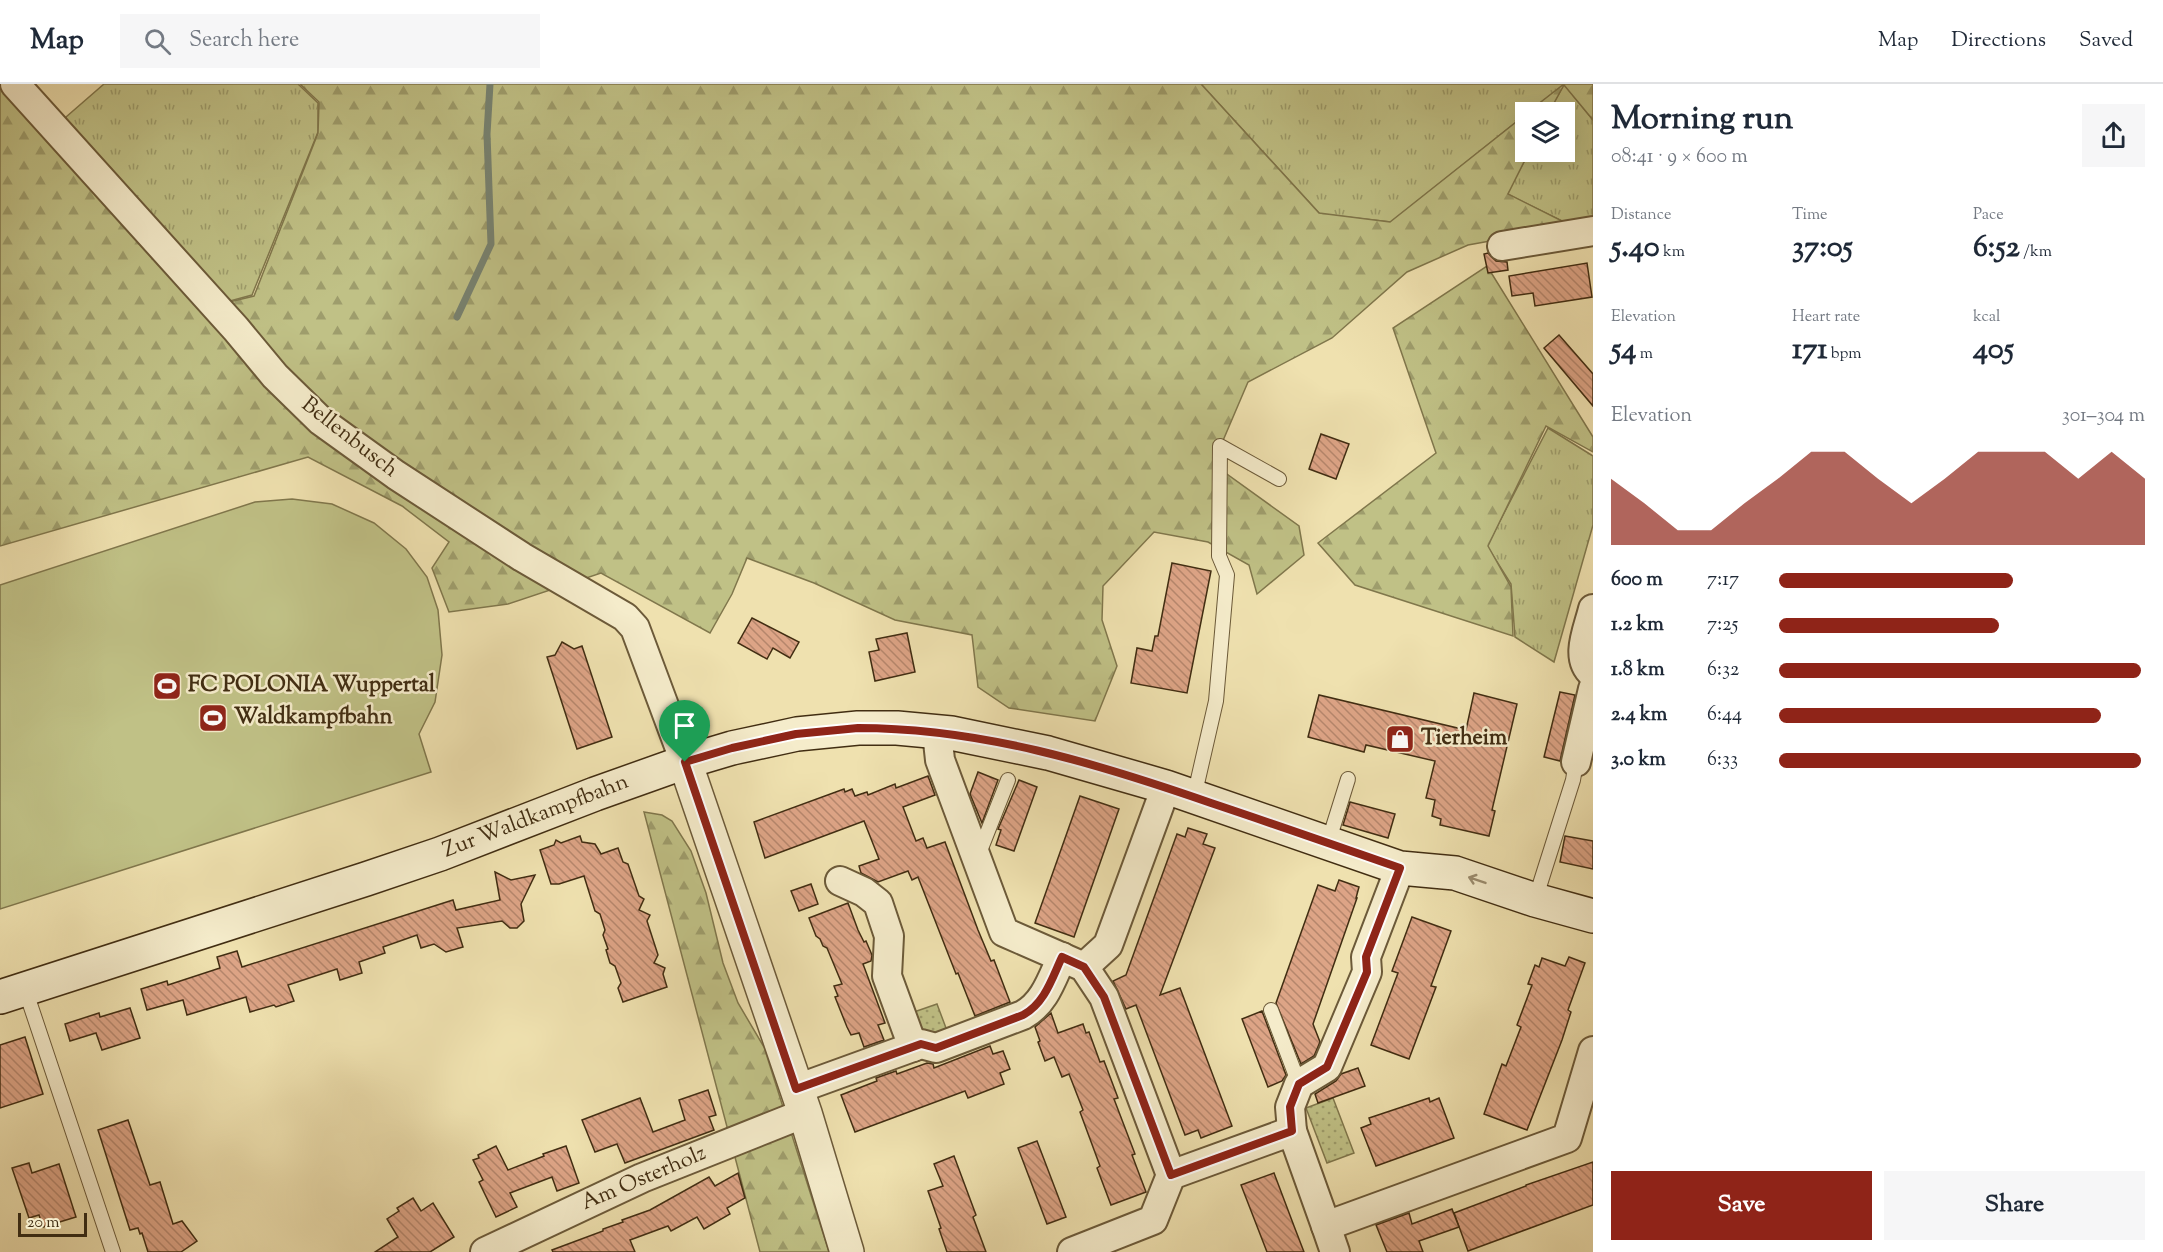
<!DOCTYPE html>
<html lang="en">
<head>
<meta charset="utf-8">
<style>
	body { margin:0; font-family:"Sorts Mill Goudy",serif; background:#f6f6f7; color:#1f2937; height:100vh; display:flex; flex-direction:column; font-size:22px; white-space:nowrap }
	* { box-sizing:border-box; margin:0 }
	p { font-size:20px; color:#747a83 }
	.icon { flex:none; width:33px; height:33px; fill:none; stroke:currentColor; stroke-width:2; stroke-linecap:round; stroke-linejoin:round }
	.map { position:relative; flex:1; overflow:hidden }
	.details { display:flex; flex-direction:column; background:#fff; width:570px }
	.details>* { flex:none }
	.buttons { position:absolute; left:1515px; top:18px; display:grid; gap:12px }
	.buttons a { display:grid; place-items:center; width:60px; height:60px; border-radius:0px; background:#fff; box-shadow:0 6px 24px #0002; font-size:30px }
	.scale { position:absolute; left:18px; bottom:15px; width:69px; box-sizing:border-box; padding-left:6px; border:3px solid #412d12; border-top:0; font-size:16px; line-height:21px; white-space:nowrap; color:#412d12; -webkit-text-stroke:4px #f5eccb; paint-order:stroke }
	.pin { position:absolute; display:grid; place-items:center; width:51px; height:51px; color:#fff; margin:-62px -26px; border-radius:50% 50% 50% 0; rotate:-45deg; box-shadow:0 0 6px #0007 }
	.pin .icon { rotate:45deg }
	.round { display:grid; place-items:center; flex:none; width:63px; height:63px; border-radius:0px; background:#f6f6f7 }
	.overview { display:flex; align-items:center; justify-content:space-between; height:102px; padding:0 18px }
	h1 { font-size:33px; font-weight:700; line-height:45px }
	.figures { display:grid; grid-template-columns:repeat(3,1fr); gap:9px; height:102px; padding:6px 18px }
	.figures div { display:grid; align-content:center }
	.figures b { font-size:30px; font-weight:700 }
	.figures small { font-size:16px; font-weight:400 }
	.figures p { font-size:16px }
	.chart { height:168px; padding:12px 18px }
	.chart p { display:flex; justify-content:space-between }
	.chart svg { width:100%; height:108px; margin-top:6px; fill:#8f2418; opacity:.7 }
	.action { display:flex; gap:12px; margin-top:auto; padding:12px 18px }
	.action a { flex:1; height:69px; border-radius:0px; background:#8f2418; color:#fff; font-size:24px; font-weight:700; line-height:69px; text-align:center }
	.action a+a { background:#f6f6f7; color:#1f2937 }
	ul { padding:0 18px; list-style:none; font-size:20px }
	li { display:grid; grid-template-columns:96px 72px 1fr; align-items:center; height:45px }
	li i { height:15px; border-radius:8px; background:#8f2418 }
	header { display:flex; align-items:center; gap:36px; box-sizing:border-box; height:84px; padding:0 30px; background:#fff; border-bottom:2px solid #e0e1e3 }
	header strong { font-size:28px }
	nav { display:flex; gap:33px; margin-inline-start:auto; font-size:21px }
	.search { width:420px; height:54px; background:#f6f6f7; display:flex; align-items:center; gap:15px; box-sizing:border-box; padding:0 21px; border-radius:0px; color:#747a83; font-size:22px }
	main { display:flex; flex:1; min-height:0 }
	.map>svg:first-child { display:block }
</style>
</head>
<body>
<header>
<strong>Map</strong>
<div class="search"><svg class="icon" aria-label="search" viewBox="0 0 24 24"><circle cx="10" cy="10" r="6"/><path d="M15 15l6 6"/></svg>Search here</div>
<nav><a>Map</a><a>Directions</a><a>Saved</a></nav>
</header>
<main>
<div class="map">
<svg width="1593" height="1168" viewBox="0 0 1593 1168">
	<defs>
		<pattern id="grass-tufts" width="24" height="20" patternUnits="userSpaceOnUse" patternTransform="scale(1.5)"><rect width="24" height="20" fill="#c0c186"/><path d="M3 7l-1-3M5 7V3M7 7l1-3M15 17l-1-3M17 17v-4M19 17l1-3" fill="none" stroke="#9e9d6c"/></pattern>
		<pattern id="forest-firs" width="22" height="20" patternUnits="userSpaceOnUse" patternTransform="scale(1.5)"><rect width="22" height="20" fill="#c0c186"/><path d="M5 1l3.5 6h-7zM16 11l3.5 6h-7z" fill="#9e9d6c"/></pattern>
		<pattern id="park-dots" width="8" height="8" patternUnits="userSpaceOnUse" patternTransform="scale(1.5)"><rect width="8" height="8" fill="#c0c186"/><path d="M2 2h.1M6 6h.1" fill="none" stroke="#9e9d6c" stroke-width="1.8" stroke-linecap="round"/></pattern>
		<pattern id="building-back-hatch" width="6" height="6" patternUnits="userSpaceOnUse" patternTransform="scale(1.5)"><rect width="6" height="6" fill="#dda486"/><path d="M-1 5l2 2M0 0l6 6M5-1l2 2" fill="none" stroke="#b5866c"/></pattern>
	</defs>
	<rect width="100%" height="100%" fill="#efe1af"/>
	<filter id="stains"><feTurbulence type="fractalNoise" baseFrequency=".00333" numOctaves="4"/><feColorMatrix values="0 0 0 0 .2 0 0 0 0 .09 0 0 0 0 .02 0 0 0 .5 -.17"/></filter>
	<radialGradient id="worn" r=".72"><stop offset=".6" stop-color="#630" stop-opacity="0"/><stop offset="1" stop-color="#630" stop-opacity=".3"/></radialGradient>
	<g fill="url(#grass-tufts)" stroke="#80774c" stroke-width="1.5">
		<path d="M 104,0 L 298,0 L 318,19 L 318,48 L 252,211 L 219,220 L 69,50 L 66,33 Z"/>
		<path d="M 1201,0 L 1564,0 L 1593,36 L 1593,138 L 1572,142 L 1507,110 L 1529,68 L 1564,68 L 1564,28 L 1549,28 L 1563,2 L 1528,28 L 1526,28 L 1525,31 L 1391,138 L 1320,130 Z"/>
		<path d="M 1548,344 L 1593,372 L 1593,441 L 1554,578 L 1515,553 L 1511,500 L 1487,462 Z"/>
	</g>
	<g fill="url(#forest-firs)" stroke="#80774c" stroke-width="1.5">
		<path d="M 300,0 L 1201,0 L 1319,129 L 1390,138 L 1525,31 L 1526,68 L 1529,68 L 1508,110 L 1572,142 L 1468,161 L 1407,188 L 1332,254 L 1248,298 L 1213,380 L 1299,442 L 1304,471 L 1257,510 L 1249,481 L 1208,458 L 1154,448 L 1103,502 L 1102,536 L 1117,582 L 1095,637 L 1009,624 L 978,603 L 972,551 L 895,536 L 814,499 L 747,474 L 732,510 L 710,549 L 601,489 L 508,520 L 449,528 L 432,484 L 449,458 L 402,422 L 308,373 L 0,462 L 0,2 L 200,225 L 254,212 L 318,49 L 319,18 Z"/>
		<path d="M 1564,0 L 1593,0 L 1593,36 L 1564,1 L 1549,28 L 1528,28 Z"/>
		<path d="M 1487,182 L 1593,353 L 1593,368 L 1546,342 L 1488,462 L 1511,503 L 1513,552 L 1355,501 L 1318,459 L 1436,369 L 1393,244 Z"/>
		<path d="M 644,728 L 662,731 L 672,737 L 691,767 L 706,809 L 723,879 L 738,919 L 764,963 L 829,1168 L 760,1168 Z"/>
	</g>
	<g fill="url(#park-dots)" stroke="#80774c" stroke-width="1.5">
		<path d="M 937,920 L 949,952 L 922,949 L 914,928 Z"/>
		<path d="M 1333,1014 L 1354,1069 L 1327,1079 L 1306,1024 Z"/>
	</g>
	<path fill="#c0c186" stroke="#80774c" stroke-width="1.5" d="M 292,415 L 332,420 L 374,439 L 406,465 L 427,493 L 438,526 L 442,571 L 435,618 L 419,650 L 431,688 L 0,825 L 0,501 L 255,418 Z"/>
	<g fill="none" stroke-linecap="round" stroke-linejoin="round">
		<path stroke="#778372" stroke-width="7" d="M 457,233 L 491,160 L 487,50 L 490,0"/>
	</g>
	<g fill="url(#building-back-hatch)" stroke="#412d12" stroke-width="1.5">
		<path d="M 1488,169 L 1496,177 L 1507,178 L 1508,186 L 1488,189 L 1484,170 Z"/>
		<path d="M 1587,179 L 1592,213 L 1535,222 L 1533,209 L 1512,212 L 1509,192 Z"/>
		<path d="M 1559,251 L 1593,290 L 1593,322 L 1544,264 Z"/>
		<path d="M 1321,350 L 1349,360 L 1336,395 L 1309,385 Z"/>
		<path d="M 1172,479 L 1211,487 L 1187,609 L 1131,599 L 1137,564 L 1152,567 L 1155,552 L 1158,552 Z"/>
		<path d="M 752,534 L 799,558 L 790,574 L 773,564 L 767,575 L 738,559 Z"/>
		<path d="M 907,549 L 915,588 L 875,597 L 869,568 L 879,566 L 876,555 Z"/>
		<path d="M 562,558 L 574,565 L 582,562 L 612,653 L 577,665 L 547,573 L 555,571 Z"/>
		<path d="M 1560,608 L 1575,611 L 1560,677 L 1544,673 Z"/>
		<path d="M 1474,609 L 1517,620 L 1492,726 L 1495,727 L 1489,752 L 1440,741 L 1441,735 L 1432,732 L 1435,716 L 1426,714 L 1435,677 L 1366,661 L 1364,668 L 1308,653 L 1319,611 L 1466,646 Z"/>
		<path d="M 978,688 L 998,696 L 982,739 L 970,710 Z"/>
		<path d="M 928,692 L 935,711 L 903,723 L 916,757 L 923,754 L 927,764 L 945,758 L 978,846 L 991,877 L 994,876 L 1010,918 L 975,932 L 958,889 L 956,890 L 918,793 L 912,796 L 908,787 L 878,798 L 861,789 L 859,782 L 879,775 L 864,737 L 765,774 L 754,738 L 844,705 L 845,708 L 852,705 L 855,712 L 867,708 L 868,711 L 895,700 L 896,704 Z"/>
		<path d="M 1019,696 L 1037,703 L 1014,767 L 996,761 L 1001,746 L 998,745 Z"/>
		<path d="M 1080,712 L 1119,725 L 1074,853 L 1035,839 Z"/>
		<path d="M 1350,718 L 1395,730 L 1388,754 L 1343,741 Z"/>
		<path d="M 1188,744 L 1207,750 L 1203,760 L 1215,764 L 1160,911 L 1180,904 L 1232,1042 L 1201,1054 L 1198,1046 L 1185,1051 L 1136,921 L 1126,925 L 1113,897 L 1126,891 L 1177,750 L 1185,753 Z"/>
		<path d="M 580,752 L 582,758 L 595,760 L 601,770 L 618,764 L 623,778 L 628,780 L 639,812 L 644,815 L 639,826 L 650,831 L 647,837 L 658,871 L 654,879 L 665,884 L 663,890 L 667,903 L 623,918 L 618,904 L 621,899 L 615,882 L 610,879 L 606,866 L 608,865 L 603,851 L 605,846 L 600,830 L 595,827 L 584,792 L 559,800 L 551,800 L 540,766 L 554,761 L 556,756 L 561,759 Z"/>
		<path d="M 1565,752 L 1593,757 L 1593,785 L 1560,778 Z"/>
		<path d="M 495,788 L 511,796 L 535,791 L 521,820 L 524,837 L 517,844 L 510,844 L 502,837 L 457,844 L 463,863 L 446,868 L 434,860 L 421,864 L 417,851 L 383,863 L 385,869 L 359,878 L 362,889 L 340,896 L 337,885 L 288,901 L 294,917 L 276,923 L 274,921 L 250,928 L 246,913 L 187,931 L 183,916 L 147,926 L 141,905 L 167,897 L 168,901 L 220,884 L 217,873 L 237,867 L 242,883 L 453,816 L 456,826 L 500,816 Z"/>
		<path d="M 1339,796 L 1359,803 L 1356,814 L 1357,814 L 1313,940 L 1320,958 L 1314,972 L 1301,980 L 1276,919 L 1318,801 L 1335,807 Z"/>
		<path d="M 811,800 L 818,820 L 799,827 L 791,807 Z"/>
		<path d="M 848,819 L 858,846 L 864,858 L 866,857 L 872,871 L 871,877 L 863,880 L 885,939 L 878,941 L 884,956 L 864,963 L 859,949 L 851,951 L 847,943 L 835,913 L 838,912 L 834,902 L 842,900 L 827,864 L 823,862 L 820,855 L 816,852 L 809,834 Z"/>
		<path d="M 1412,833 L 1451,847 L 1431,902 L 1436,903 L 1409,975 L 1371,961 L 1398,889 L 1392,887 Z"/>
		<path d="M 1569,873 L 1585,879 L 1568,926 L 1571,928 L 1562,956 L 1527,1046 L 1484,1030 L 1502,980 L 1506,982 L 1521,943 L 1517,941 L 1532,901 L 1528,900 L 1535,881 L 1539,883 L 1542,874 L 1565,882 Z"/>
		<path d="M 130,924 L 140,954 L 102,966 L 96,949 L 70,957 L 65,940 L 99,929 L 100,933 Z"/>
		<path d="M 1262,927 L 1286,991 L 1282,997 L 1268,1003 L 1242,935 Z"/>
		<path d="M 1051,929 L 1058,949 L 1083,940 L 1086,949 L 1089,948 L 1100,978 L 1104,977 L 1118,1014 L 1114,1015 L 1135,1070 L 1132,1071 L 1146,1108 L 1111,1121 L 1097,1084 L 1100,1082 L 1080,1028 L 1083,1026 L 1069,990 L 1062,993 L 1054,973 L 1045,977 L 1038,958 L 1040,957 L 1035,943 Z"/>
		<path d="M 25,953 L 43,1010 L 0,1024 L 0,961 Z"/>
		<path d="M 990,962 L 993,970 L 1003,967 L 1010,985 L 1000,989 L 1004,1000 L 968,1014 L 965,1007 L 855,1048 L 841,1011 L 877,997 L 876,994 L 896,987 L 897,990 L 927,979 L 933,980 L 934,984 Z"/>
		<path d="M 1358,984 L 1365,1002 L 1318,1019 L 1315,1010 L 1336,997 L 1341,990 Z"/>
		<path d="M 708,1006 L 716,1031 L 709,1033 L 714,1046 L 625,1079 L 617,1060 L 595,1068 L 582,1036 L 640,1014 L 653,1048 L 685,1036 L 679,1016 Z"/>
		<path d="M 1429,1014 L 1430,1018 L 1439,1014 L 1454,1054 L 1376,1082 L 1361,1044 L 1371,1040 L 1369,1034 Z"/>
		<path d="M 128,1036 L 150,1101 L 160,1098 L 173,1140 L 182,1137 L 197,1157 L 181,1168 L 148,1168 L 142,1149 L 140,1150 L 138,1144 L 130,1146 L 98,1046 Z"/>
		<path d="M 1037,1057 L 1066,1133 L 1047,1140 L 1018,1064 Z"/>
		<path d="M 496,1062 L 508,1086 L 544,1072 L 543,1070 L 566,1062 L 579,1099 L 557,1107 L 552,1093 L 510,1109 L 517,1123 L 496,1133 L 479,1098 L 483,1096 L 473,1076 L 479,1074 L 478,1071 Z"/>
		<path d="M 954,1072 L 976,1131 L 973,1133 L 986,1168 L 947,1168 L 939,1145 L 941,1144 L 928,1107 L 943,1102 L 934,1080 Z"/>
		<path d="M 1593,1078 L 1593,1121 L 1468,1167 L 1454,1129 L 1526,1102 L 1526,1101 Z"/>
		<path d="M 29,1079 L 32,1089 L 59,1080 L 76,1133 L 43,1143 L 39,1131 L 29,1134 L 12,1084 Z"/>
		<path d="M 738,1089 L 745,1114 L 727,1124 L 730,1130 L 704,1145 L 697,1133 L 671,1147 L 668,1142 L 630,1156 L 635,1168 L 553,1168 L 552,1166 L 603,1147 L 603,1145 L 623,1138 L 622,1136 L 650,1126 L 709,1093 L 715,1102 Z"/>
		<path d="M 1274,1089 L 1294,1142 L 1304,1168 L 1267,1168 L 1241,1101 Z"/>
		<path d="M 413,1114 L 421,1127 L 433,1119 L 454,1153 L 430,1168 L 375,1168 L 398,1153 L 387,1135 L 399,1127 L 397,1124 Z"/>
		<path d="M 1452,1125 L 1459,1143 L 1419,1157 L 1423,1168 L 1387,1168 L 1376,1141 L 1409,1129 L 1412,1140 Z"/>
	</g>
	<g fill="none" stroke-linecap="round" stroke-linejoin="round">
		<g stroke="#6c5a39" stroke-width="16">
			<g id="service">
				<path d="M 1194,713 L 1216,617 L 1227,491 L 1219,472 L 1220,362 L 1279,395"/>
				<path d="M 1328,759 L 1348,695"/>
				<path d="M 978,772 L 1008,696"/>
				<path d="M 1535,816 L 1573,696 L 1576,678"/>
				<path d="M 25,905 L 113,1168"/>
				<path d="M 1271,926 L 1299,1000"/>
			</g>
		</g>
		<g stroke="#6c5a39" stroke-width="32">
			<g id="minor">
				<path d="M 15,0 L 236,245 L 275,292 L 321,337 L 396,391 L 522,473 L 625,533 L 635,544 L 685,678"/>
				<path d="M 1502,162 L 1593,147"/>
				<path d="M 1593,525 C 1588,546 1574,574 1593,590"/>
				<path d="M 937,648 L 940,676 L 1004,848 L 1084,883 L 1104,913 L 1171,1091"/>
				<path d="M 1576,678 L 1593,605"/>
				<path d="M 840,797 L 864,808 L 878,819 L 889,852 L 887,892 L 913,963"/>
				<path d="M 1084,883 L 1108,861 L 1166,703"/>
				<path d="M 797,1005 L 921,960 L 936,964 L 1023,931 C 1045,919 1052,894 1062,873"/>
				<path d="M 1292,1047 L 1290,1023 L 1299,1000 L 1327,983 L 1367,888 L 1366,873 L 1400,784"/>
				<path d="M 1326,1142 L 1335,1168"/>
				<path d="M 485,1168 L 642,1094 L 805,1029"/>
				<path d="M 1072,1168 L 1153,1136 L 1171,1091 L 1292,1047 L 1326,1142 L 1567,1054 L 1593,967"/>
			</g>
		</g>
		<g stroke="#6c5a39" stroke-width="36">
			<path id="tertiary" d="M 685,678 L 805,1029 L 847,1168"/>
		</g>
		<g stroke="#412d12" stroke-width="36">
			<path id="secondary" d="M 0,913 L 366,795 L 440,770 L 595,710 L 685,678 L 732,664 L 797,650 L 858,644 L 897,644 L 951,649 L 1048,669 L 1166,703 L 1400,784 L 1455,789 L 1535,816 L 1593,832"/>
		</g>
		<use href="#service" stroke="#f5eccb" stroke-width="14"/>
		<use href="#minor" stroke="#f5eccb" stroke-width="28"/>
		<use href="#tertiary" stroke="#f5eccb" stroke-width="33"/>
		<use href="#secondary" stroke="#f5eccb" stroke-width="33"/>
	</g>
	<defs><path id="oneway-shaft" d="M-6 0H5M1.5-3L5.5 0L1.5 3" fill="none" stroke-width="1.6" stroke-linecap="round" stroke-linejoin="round" transform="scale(1.5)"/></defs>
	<use stroke="#9b8c6e" href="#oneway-shaft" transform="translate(1477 796) rotate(-161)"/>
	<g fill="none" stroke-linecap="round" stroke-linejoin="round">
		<g stroke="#fff" stroke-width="12">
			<path id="route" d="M 858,644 C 980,644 1096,679 1211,719 C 1274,740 1337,762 1400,784 L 1366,873 L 1367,888 L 1327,983 L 1299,1000 L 1290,1023 L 1292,1047 L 1171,1091 L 1104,913 L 1084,883 L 1062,873 C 1052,894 1045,919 1023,931 L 936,964 L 921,960 L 796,1005 L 685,678 L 732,664 L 796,650 Z"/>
		</g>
		<use href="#route" stroke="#8f2418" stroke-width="8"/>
	</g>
	<defs>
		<g id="stadium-square" transform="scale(1.5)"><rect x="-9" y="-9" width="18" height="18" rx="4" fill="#8f2418" stroke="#f5eccb"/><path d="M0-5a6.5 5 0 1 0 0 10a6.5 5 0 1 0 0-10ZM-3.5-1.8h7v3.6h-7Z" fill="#fff"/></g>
		<g id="shop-square" transform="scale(1.5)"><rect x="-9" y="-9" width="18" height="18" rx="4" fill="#8f2418" stroke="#f5eccb"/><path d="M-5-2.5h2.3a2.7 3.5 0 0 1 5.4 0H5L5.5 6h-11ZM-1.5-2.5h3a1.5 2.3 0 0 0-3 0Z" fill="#fff"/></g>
	</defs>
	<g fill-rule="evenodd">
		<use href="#stadium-square" x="167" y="602"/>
		<use href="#stadium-square" x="213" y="634"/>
		<use href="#shop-square" x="1400" y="655"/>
	</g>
	<g text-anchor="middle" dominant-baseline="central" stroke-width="5" stroke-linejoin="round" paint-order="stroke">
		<g font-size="22" fill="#412d12" stroke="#f5eccb">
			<text transform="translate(349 354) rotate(38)">Bellenbusch</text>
			<text transform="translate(536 733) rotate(-21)">Zur Waldkampfbahn</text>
			<text transform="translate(644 1095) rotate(-23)">Am Osterholz</text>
		</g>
		<g font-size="22" font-weight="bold" fill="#412d12" stroke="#f5eccb" text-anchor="start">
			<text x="188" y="602">FC POLONIA Wuppertal</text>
			<text x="234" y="634">Waldkampfbahn</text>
			<text x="1421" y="655">Tierheim</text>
		</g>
	</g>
	<rect width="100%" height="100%" filter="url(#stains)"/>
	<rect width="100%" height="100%" fill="url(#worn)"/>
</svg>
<div class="buttons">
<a><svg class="icon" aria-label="layers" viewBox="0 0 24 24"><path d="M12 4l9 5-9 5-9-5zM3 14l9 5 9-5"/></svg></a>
</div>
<div class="scale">20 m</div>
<div class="pin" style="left:685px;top:678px;background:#1e9e55"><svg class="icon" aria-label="arrive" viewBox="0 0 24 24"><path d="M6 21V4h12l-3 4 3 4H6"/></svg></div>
</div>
<section class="details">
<div class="overview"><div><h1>Morning run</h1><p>08:41 · 9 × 600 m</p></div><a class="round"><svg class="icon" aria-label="share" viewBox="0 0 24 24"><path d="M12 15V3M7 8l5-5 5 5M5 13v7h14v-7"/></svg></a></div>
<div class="figures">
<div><p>Distance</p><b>5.40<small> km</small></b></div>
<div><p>Time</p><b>37:05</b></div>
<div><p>Pace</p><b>6:52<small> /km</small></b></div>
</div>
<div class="figures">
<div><p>Elevation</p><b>54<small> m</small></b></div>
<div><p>Heart rate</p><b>171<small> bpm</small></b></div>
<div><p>kcal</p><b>405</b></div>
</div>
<div class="chart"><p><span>Elevation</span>301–304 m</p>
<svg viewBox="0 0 160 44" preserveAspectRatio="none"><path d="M0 44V17L10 27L20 38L30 38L40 27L50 17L60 6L70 6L80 17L90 27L100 17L110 6L120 6L130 6L140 17L150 6L160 17V44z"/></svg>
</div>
<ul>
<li><b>600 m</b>7:17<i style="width:64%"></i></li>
<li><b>1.2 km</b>7:25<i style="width:60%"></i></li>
<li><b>1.8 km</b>6:32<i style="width:99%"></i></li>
<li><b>2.4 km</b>6:44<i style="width:88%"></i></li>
<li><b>3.0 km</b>6:33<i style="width:99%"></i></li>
</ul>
<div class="action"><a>Save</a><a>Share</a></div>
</section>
</main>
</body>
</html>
